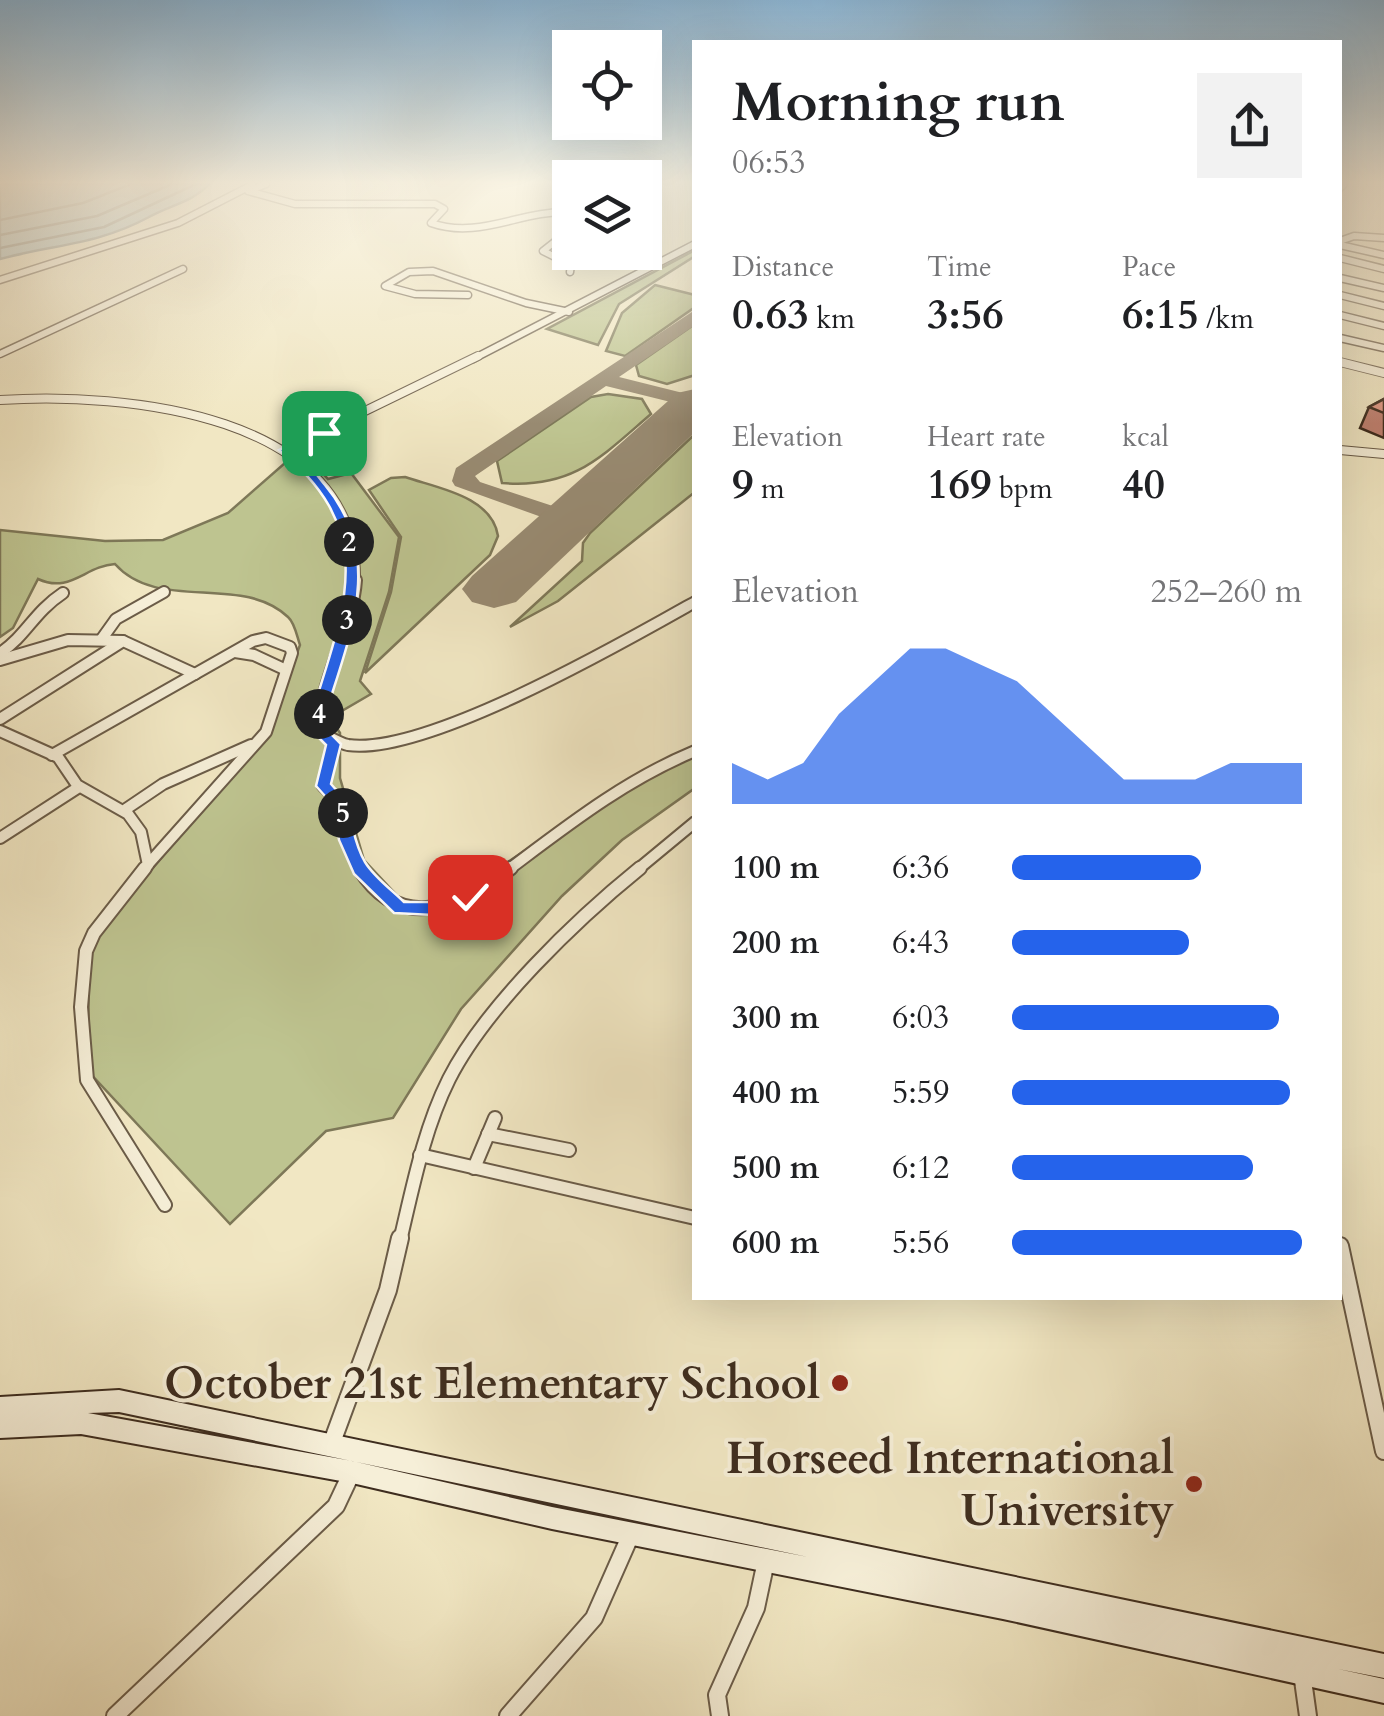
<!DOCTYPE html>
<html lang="en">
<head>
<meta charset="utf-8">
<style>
	body { margin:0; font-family:Cardo,serif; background:#f2f2f2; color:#202124; height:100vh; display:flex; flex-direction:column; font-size:38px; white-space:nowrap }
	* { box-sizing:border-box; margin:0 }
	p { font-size:32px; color:#757577 }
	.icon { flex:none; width:55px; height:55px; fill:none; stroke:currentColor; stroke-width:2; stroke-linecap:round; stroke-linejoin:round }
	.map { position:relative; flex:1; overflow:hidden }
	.panel { position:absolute; left:692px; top:40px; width:650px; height:1260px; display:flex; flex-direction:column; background:#fff; border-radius:0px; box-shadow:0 10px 40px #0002 }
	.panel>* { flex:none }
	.tools { position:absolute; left:552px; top:30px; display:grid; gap:20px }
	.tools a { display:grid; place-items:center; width:110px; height:110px; border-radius:0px; background:#fff; box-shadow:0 10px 40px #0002; font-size:50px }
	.pin { position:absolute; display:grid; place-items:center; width:85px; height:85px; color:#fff; margin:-42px; border-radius:20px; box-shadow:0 5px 15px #0006 }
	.km { position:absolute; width:50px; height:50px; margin:-25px; border-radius:50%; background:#222; color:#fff; font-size:28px; line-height:50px; text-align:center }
	.round { display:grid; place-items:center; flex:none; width:105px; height:105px; border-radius:0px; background:#f2f2f2 }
	.summary { display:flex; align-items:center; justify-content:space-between; height:170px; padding:0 40px }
	h1 { font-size:55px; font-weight:700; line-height:75px }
	.figures { display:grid; grid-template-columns:repeat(3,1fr); gap:15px; height:170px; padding:10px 40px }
	.figures div { display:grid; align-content:center }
	.figures b { font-size:42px; font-weight:700 }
	.figures small { font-size:28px; font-weight:400 }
	.figures p { font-size:28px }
	.chart { height:280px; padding:20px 40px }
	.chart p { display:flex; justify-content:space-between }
	.chart svg { width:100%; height:180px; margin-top:10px; fill:#2563eb; opacity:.7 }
	ul { padding:0 40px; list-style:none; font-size:32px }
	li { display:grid; grid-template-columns:160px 120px 1fr; align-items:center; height:75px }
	li i { height:25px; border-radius:12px; background:#2563eb }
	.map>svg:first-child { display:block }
</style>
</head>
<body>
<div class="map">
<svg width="1384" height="1716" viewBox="0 0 1384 1716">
	<rect width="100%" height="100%" fill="#f1e7c3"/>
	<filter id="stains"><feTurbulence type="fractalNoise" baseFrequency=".002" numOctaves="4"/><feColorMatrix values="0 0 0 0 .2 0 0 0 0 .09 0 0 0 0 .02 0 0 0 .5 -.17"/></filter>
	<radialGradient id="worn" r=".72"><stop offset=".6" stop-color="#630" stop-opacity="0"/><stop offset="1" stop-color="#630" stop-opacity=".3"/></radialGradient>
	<g fill="#bec490" stroke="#7e7858" stroke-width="2.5">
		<path d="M 695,250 L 695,256 L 619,304 L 598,345 L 547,329 Z"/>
		<path d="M 655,285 L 695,295 L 695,307 L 625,356 L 606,351 L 622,313 Z"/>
		<path d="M 695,324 L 695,375 L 667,384 L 639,376 L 636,365 Z"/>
		<path d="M 608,394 L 642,399 L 651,414 C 601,457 573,489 502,483 L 497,461 L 591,397 Z"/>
		<path d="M 695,434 L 695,492 L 558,601 L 510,627 L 582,561 L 583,543 L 590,533 Z"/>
		<path d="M 301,449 L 328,479 L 351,473 L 399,537 L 389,592 L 360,681 L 371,694 L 330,718 L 340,733 L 340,778 L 364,860 L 406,905 L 452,900 L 608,794 L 695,752 L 695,788 L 622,840 L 562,896 L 461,1009 L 393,1118 L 326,1131 L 230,1224 L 88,1071 L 89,945 L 269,728 L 300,645 C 297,637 295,623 288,617 C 242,573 158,613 115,564 C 85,566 70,594 38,579 L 13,628 L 0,637 L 0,530 L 105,541 L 163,540 L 228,513 Z"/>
		<path d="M 405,477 C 437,488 492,496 498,536 L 490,555 L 365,673 L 391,592 L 401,537 L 369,490 L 391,478 Z"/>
	</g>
	<path fill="#a1bcbf" stroke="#79837f" stroke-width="2.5" d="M 0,184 L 209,184 C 193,202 170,205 149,217 C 97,245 56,244 0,259 Z"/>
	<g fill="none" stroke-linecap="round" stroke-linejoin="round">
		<g stroke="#70746f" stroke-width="2.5">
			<path d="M 0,220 L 83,203 L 131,184"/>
			<path d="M 0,235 L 97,216 L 172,184"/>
			<path d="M 0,248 L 104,227 L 196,184"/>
		</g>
		<path fill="#988a71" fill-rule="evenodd" d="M 695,310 L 695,325 L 619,377 L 695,396 L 695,408 L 606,386 L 475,476 L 480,482 L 577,514 L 581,519 L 577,524 L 561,524 L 455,486 L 452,481 L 456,468 Z"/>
		<path fill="#988a71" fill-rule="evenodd" d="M 695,389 L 695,432 L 516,602 L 494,608 L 472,602 L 462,589 L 472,576 L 677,393 Z"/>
		<g stroke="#6b5c48" stroke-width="9">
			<g id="minor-far4">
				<path d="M 266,184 L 248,191 L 295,204 L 435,204 L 444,209 L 431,223 C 479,240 521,210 570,212"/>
				<path d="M 1340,188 L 1344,184"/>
				<path d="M 570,237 L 557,240 L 543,251 L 571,265 L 570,272"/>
				<path d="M 1340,241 L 1354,236 L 1384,238"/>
				<path d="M 1340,245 L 1384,255"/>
				<path d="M 1340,258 L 1384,269"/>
				<path d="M 1340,278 L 1384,288"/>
				<path d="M 0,280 L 178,223 L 252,185"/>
				<path d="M 468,295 L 415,294 L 385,286 L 409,272 L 433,271 L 526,303 L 569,312"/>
				<path d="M 1340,295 L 1384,306"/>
				<path d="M 1340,315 L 1384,326"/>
				<path d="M 1340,338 L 1384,348"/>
				<path d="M 0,354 L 183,269"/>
				<path d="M 473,359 L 695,244"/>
			</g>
		</g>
		<g stroke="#6b5c48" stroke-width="10">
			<g id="minor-far3">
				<path d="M 1340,362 L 1384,373"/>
				<path d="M 0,400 C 122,392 360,412 356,582"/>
				<path d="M 285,450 L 478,356"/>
				<path d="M 1340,450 L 1384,454"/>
			</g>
		</g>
		<g stroke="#6b5c48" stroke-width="14">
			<g id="minor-far2">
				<path d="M 356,580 C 353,630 315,689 320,732 C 328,736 339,743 348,745 C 426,756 624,642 695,602"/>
				<path d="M 101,640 L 116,619 L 164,592"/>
				<path d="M 235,652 L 254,655 L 284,669"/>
				<path d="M 0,653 C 27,635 33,613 63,593"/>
				<path d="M 0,660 L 68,640 L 123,641"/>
				<path d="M 0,719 L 123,641 L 195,674"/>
				<path d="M 0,731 L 58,757 L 77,785 L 128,814 L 141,832 L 148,865"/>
				<path d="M 334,744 L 323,786 C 351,811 343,840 361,870"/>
				<path d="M 52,755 L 253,641 L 266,638 L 290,647 L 292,653 L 266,732 L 143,870"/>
				<path d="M 126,809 L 163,784 L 251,745"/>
				<path d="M 0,838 L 79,787"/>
				<path d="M 508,870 C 568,825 625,780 695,751"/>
				<path d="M 637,870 L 695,822"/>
			</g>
		</g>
		<g stroke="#6b5c48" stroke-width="16">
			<g id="minor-far1">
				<path d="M 145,868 L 94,933 L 86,951 L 81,1007 L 87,1080 L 165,1205"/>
				<path d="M 359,868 C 401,936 461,905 511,868"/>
				<path d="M 488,1134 L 569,1150"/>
				<path d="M 420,1155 L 695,1218"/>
				<path d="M 474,1168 L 495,1118"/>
				<path d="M 400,1241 C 413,1186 424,1129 449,1079 C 486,1006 577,919 640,868"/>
			</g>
		</g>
		<g stroke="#6b5c48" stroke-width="20">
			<g id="minor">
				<path d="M 1340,1246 L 1384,1451"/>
				<path d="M 331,1445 L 388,1290 L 400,1238"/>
				<path d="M 1302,1673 L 1308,1716"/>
				<path d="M 115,1716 L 336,1506 L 352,1472"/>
				<path d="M 508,1716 L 594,1618 L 632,1532"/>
				<path d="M 720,1716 L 717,1695 L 756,1608 L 766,1561"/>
			</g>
		</g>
		<g stroke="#3e2d1f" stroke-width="4">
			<path id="secondary" d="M 119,1390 L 1384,1654 L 1384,1678 L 1338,1669 L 1384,1679 L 1384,1703 L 1003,1619 L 552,1529 L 352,1483 L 81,1434 L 0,1438 L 0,1397 ZM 119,1412 L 808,1557 L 552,1507 L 352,1461 L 88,1413 Z"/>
		</g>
		<use href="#minor-far4" stroke="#f6efd8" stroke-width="6"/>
		<use href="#minor-far3" stroke="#f6efd8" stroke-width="8"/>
		<use href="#minor-far2" stroke="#f6efd8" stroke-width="10"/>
		<use href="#minor-far1" stroke="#f6efd8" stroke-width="12"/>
		<use href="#minor" stroke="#f6efd8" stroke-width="16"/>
		<use href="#secondary" fill="#f6efd8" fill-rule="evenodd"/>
	</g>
	<path fill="#c08272" stroke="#3e2d1f" stroke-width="2.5" d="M 1384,399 L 1384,438 L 1360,428 L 1369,407 Z"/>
	<path fill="#df9785" stroke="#3e2d1f" stroke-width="2.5" d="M 1384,399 L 1384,413 L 1369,407 Z"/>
	<linearGradient id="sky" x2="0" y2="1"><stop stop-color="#8bb7d8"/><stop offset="0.43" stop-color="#f9f4e4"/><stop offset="1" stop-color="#f9f4e4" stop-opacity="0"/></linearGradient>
	<rect width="1384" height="424" fill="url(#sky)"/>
	<path fill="#2563eb" stroke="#fff" stroke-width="2.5" d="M 320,430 L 329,433 L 293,450 C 306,458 315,473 325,485 C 386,558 349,637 325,716 L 327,730 L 341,744 L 331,784 C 357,811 348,833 365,862 C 374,877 392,890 404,902 L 433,902 L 470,891 L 478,897 L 476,902 L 433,915 L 394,913 L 354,874 L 339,840 L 333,805 L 316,786 L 326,745 L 313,732 L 311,716 C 343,611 382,532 279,450 Z"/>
	<g fill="#8f2418" stroke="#f6efd8" stroke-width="4">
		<circle cx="840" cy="1383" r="10"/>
		<circle cx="1194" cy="1484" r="10"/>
	</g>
	<g text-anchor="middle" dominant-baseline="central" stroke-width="8" stroke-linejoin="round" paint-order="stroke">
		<g font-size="45" font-weight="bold" fill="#3e2d1f" stroke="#f6efd8" text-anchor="end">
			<text x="820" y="1383">October 21st Elementary School</text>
			<text x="1174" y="1458">Horseed International<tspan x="1174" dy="52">University</tspan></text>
		</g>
	</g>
	<rect width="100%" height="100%" filter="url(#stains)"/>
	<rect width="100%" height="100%" fill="url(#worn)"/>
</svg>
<div class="tools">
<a><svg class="icon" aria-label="locate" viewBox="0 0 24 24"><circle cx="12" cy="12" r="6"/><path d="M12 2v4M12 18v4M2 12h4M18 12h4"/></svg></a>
<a><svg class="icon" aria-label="layers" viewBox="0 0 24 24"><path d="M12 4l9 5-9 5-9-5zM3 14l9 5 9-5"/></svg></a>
</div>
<div class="pin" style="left:324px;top:433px;background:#1e9e55"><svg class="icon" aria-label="arrive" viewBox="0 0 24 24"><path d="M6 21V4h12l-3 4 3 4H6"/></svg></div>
<div class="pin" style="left:470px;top:897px;background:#d93025"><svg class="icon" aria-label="check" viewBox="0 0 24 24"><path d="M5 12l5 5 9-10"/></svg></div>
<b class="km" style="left:349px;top:542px">2</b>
<b class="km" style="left:347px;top:620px">3</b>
<b class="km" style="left:319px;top:714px">4</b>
<b class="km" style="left:343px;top:813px">5</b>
<section class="panel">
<div class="summary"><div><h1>Morning run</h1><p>06:53</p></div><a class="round"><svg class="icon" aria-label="share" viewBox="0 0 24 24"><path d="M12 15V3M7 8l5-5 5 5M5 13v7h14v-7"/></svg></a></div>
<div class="figures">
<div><p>Distance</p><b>0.63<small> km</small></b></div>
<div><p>Time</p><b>3:56</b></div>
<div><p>Pace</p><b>6:15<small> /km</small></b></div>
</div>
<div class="figures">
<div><p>Elevation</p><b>9<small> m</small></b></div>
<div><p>Heart rate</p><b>169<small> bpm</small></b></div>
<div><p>kcal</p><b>40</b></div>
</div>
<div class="chart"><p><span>Elevation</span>252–260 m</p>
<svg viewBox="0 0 160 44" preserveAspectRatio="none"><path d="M0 44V34L10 38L20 34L30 22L40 14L50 6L60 6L70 10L80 14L90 22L100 30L110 38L120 38L130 38L140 34L150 34L160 34V44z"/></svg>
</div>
<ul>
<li><b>100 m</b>6:36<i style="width:65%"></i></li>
<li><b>200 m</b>6:43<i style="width:61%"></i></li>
<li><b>300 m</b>6:03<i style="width:92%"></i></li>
<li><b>400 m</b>5:59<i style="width:96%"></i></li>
<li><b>500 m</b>6:12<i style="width:83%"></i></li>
<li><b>600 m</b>5:56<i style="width:100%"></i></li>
</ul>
</section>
</div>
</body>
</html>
